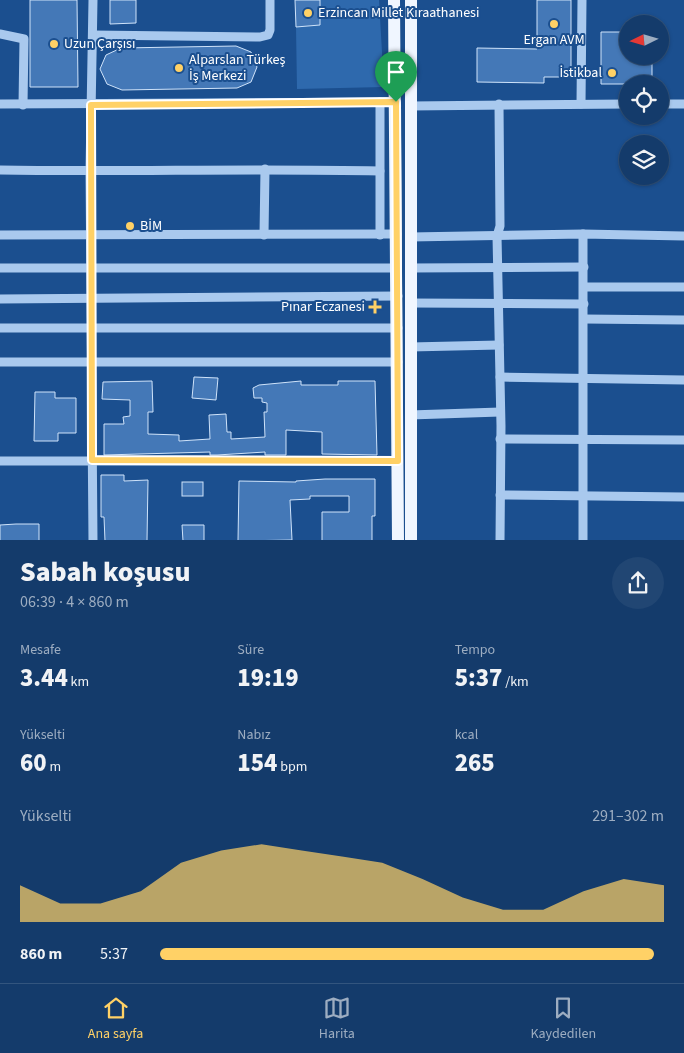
<!DOCTYPE html>
<html lang="tr">
<head>
<meta charset="utf-8">
<style>
	body { margin:0; font-family:"Source Sans 3",sans-serif; background:#214673; color:#f1f3f6; height:100vh; display:flex; flex-direction:column; font-size:19px; white-space:nowrap }
	* { box-sizing:border-box; margin:0 }
	p { font-size:16px; color:#9dadc1 }
	.icon { flex:none; width:28px; height:28px; fill:none; stroke:currentColor; stroke-width:2; stroke-linecap:round; stroke-linejoin:round }
	.map { position:relative; height:540px; overflow:hidden }
	.drawer { display:flex; flex-direction:column; background:#143b6b; flex:1 }
	.drawer>* { flex:none }
	.needle { width:32px; rotate:265deg }
	.tools { position:absolute; left:619px; top:15px; display:grid; gap:10px }
	.tools a { display:grid; place-items:center; width:50px; height:50px; border-radius:50%; background:#143b6b; box-shadow:0 1px 4px #0004,0 0 0 1px #33557e; font-size:25px }
	.pin { position:absolute; display:grid; place-items:center; width:42px; height:42px; color:#fff; margin:-51px -21px; border-radius:50% 50% 50% 0; rotate:-45deg; box-shadow:0 0 5px #0007 }
	.pin .icon { rotate:45deg }
	.round { display:grid; place-items:center; flex:none; width:52px; height:52px; border-radius:26px; background:#214673 }
	.overview { display:flex; align-items:center; justify-content:space-between; height:85px; padding:0 20px }
	h1 { font-size:28px; font-weight:800; line-height:38px }
	.metrics { display:grid; grid-template-columns:repeat(3,1fr); gap:8px; height:85px; padding:5px 20px }
	.metrics div { display:grid; align-content:center }
	.metrics b { font-size:25px; font-weight:800 }
	.metrics small { font-size:14px; font-weight:400 }
	.metrics p { font-size:14px }
	.chart { height:140px; padding:10px 20px }
	.chart p { display:flex; justify-content:space-between }
	.chart svg { width:100%; height:90px; margin-top:5px; fill:#ffd166; opacity:.7 }
	ul { padding:0 20px; list-style:none; font-size:16px }
	li { display:grid; grid-template-columns:80px 60px 1fr; align-items:center; height:38px }
	li i { height:12px; border-radius:6px; background:#ffd166 }
	.dock { display:flex; justify-content:space-around; align-items:center; height:70px; border-top:1px solid #33557e; background:#143b6b; font-size:14px; color:#9dadc1 }
	.dock a { display:grid; justify-items:center; gap:2px }
	.dock .active { color:#ffd166 }
	.map>svg:first-child { display:block }
</style>
</head>
<body>
<div class="map">
<svg width="684" height="541" viewBox="0 0 684 541">
	<rect width="100%" height="100%" fill="#1b4f8f"/>
	<path fill="#2e69ad" d="M 320,0 L 379,0 L 384,87 L 297,89 L 296,27 L 320,25 Z"/>
	<g fill="#4478b7" stroke="#cfe3fa">
		<path d="M 30,0 L 77,0 L 78,87 L 30,87 Z"/>
		<path d="M 110,0 L 136,0 L 136,23 L 110,24 Z"/>
		<path d="M 295,0 L 320,0 L 320,25 L 296,27 Z"/>
		<path d="M 537,0 L 571,0 L 571,77 L 544,77 L 544,83 L 477,82 L 477,48 L 537,49 Z"/>
		<path d="M 601,32 L 628,32 L 628,56 L 652,56 L 652,84 L 601,84 Z"/>
		<path d="M 236,46 L 251,52 L 257,67 L 251,82 L 237,88 L 122,90 L 107,84 L 100,69 L 106,55 L 121,48 Z"/>
		<path d="M 194,377 L 218,378 L 216,400 L 192,398 Z"/>
		<path d="M 152,381 L 153,412 L 148,412 L 148,434 L 179,435 L 179,441 L 210,439 L 209,415 L 226,414 L 227,432 L 231,432 L 231,439 L 265,437 L 264,412 L 267,412 L 267,403 L 262,402 L 262,398 L 254,398 L 253,388 L 259,385 L 301,381 L 301,385 L 338,385 L 338,381 L 375,381 L 377,455 L 322,454 L 322,432 L 286,430 L 286,455 L 265,455 L 265,452 L 217,455 L 210,455 L 210,452 L 104,455 L 104,424 L 124,424 L 123,417 L 130,416 L 130,400 L 102,399 L 103,382 Z"/>
		<path d="M 35,392 L 55,392 L 55,398 L 76,398 L 76,433 L 58,433 L 58,441 L 34,441 Z"/>
		<path d="M 101,475 L 124,475 L 124,481 L 148,480 L 147,541 L 105,541 L 104,517 L 101,517 Z"/>
		<path d="M 325,479 L 375,479 L 375,516 L 372,516 L 372,541 L 322,541 L 322,512 L 349,512 L 349,496 L 310,496 L 310,499 L 290,500 L 292,540 L 238,541 L 239,481 L 296,482 L 296,481 Z"/>
		<rect x="182" y="482" width="21" height="14"/>
		<path d="M 16,524 L 39,524 L 39,541 L 0,541 L 0,525 Z"/>
		<path d="M 182,525 L 204,525 L 204,541 L 183,541 Z"/>
	</g>
	<g fill="none" stroke-linecap="round" stroke-linejoin="round">
		<g stroke="#a9c9ee" stroke-width="9">
			<path d="M 0,34 L 24,39 L 23,105"/>
			<path d="M 93,35 L 260,37 L 268,35 L 270,30 L 270,0"/>
			<path d="M 0,104 L 396,102"/>
			<path d="M 499,104 L 500,226 L 497,236 L 501,426 L 500,541"/>
			<path d="M 581,104 L 582,0"/>
			<path d="M 660,104 L 684,104"/>
			<path d="M 410,106 L 628,104"/>
			<path d="M 0,170 C 127,172 253,168 380,171"/>
			<path d="M 583,234 L 583,541"/>
			<path d="M 0,235 L 397,234"/>
			<path d="M 264,235 L 265,169"/>
			<path d="M 380,235 L 380,102"/>
			<path d="M 410,237 L 583,234 L 684,236"/>
			<path d="M 0,268 L 397,268"/>
			<path d="M 410,268 L 584,267"/>
			<path d="M 584,287 L 684,287"/>
			<path d="M 0,299 L 398,296"/>
			<path d="M 410,303 L 584,304"/>
			<path d="M 584,319 L 684,320"/>
			<path d="M 0,328 L 398,328"/>
			<path d="M 410,347 L 499,345"/>
			<path d="M 0,362 L 398,362"/>
			<path d="M 500,377 L 684,380"/>
			<path d="M 410,415 L 500,412"/>
			<path d="M 500,439 L 684,440"/>
			<path d="M 0,461 L 398,461"/>
			<path d="M 500,495 L 684,497"/>
			<path d="M 93,541 L 90,171 L 93,0"/>
		</g>
		<g stroke="#f0f6ff" stroke-width="12">
			<path d="M 394,0 L 398,541"/>
			<path d="M 411,541 L 411,0"/>
		</g>
	</g>
	<g fill="none" stroke-linecap="round" stroke-linejoin="round">
		<g stroke="#fff" stroke-width="10">
			<path id="route" d="M 396,102 L 398,461 L 92,460 L 91,105 Z"/>
		</g>
		<use href="#route" stroke="#ffd166" stroke-width="6"/>
	</g>
	<g fill="#ffd166" stroke="#1b4f8f" stroke-width="2">
		<circle cx="308" cy="13" r="5"/>
		<circle cx="554" cy="24" r="5"/>
		<circle cx="54" cy="44" r="5"/>
		<circle cx="179" cy="68" r="5"/>
		<circle cx="612" cy="73" r="5"/>
		<circle cx="130" cy="226" r="5"/>
		<path d="M372.5 299.5h5v5h5v5h-5v5h-5v-5h-5v-5h5z"/>
	</g>
	<g text-anchor="middle" dominant-baseline="central" stroke-width="4" stroke-linejoin="round" paint-order="stroke">
		<g font-size="14" fill="#fff" stroke="#1b4f8f" text-anchor="start">
			<text x="318" y="13">Erzincan Millet Kıraathanesi</text>
			<text x="554" y="40" text-anchor="middle">Ergan AVM</text>
			<text x="64" y="44">Uzun Çarşısı</text>
			<text x="189" y="60">Alparslan Türkeş<tspan x="189" dy="16">İş Merkezi</tspan></text>
			<text x="602" y="73" text-anchor="end">İstikbal</text>
			<text x="140" y="226">BİM</text>
			<text x="365" y="307" text-anchor="end">Pınar Eczanesi</text>
		</g>
	</g>
</svg>
<div class="tools">
<a><svg class="needle" viewBox="-14 -14 28 28"><path d="M0-13l5 13h-10z" fill="#e53935"/><path d="M0 13l5-13h-10z" fill="#9dadc1"/></svg></a>
<a><svg class="icon" aria-label="locate" viewBox="0 0 24 24"><circle cx="12" cy="12" r="6"/><path d="M12 2v4M12 18v4M2 12h4M18 12h4"/></svg></a>
<a><svg class="icon" aria-label="layers" viewBox="0 0 24 24"><path d="M12 4l9 5-9 5-9-5zM3 14l9 5 9-5"/></svg></a>
</div>
<div class="pin" style="left:396px;top:102px;background:#1e9e55"><svg class="icon" aria-label="arrive" viewBox="0 0 24 24"><path d="M6 21V4h12l-3 4 3 4H6"/></svg></div>
</div>
<section class="drawer">
<div class="overview"><div><h1>Sabah koşusu</h1><p>06:39 · 4 × 860 m</p></div><a class="round"><svg class="icon" aria-label="share" viewBox="0 0 24 24"><path d="M12 15V3M7 8l5-5 5 5M5 13v7h14v-7"/></svg></a></div>
<div class="metrics">
<div><p>Mesafe</p><b>3.44<small> km</small></b></div>
<div><p>Süre</p><b>19:19</b></div>
<div><p>Tempo</p><b>5:37<small> /km</small></b></div>
</div>
<div class="metrics">
<div><p>Yükselti</p><b>60<small> m</small></b></div>
<div><p>Nabız</p><b>154<small> bpm</small></b></div>
<div><p>kcal</p><b>265</b></div>
</div>
<div class="chart"><p><span>Yükselti</span>291–302 m</p>
<svg viewBox="0 0 160 44" preserveAspectRatio="none"><path d="M0 44V26L10 35L20 35L30 29L40 15L50 9L60 6L70 9L80 12L90 15L100 23L110 32L120 38L130 38L140 29L150 23L160 26V44z"/></svg>
</div>
<ul>
<li><b>860 m</b>5:37<i style="width:98%"></i></li>
</ul>
</section>
<nav class="dock">
<a class="active"><svg class="icon" aria-label="home" viewBox="0 0 24 24"><path d="M3 11l9-7 9 7M6 9v11h12V9"/></svg>Ana sayfa</a>
<a><svg class="icon" aria-label="map" viewBox="0 0 24 24"><path d="M3 6l6-2 6 2 6-2v14l-6 2-6-2-6 2zM9 4v14M15 6v14"/></svg>Harita</a>
<a><svg class="icon" aria-label="saved" viewBox="0 0 24 24"><path d="M7 4h10v16l-5-4-5 4z"/></svg>Kaydedilen</a>
</nav>
</body>
</html>
